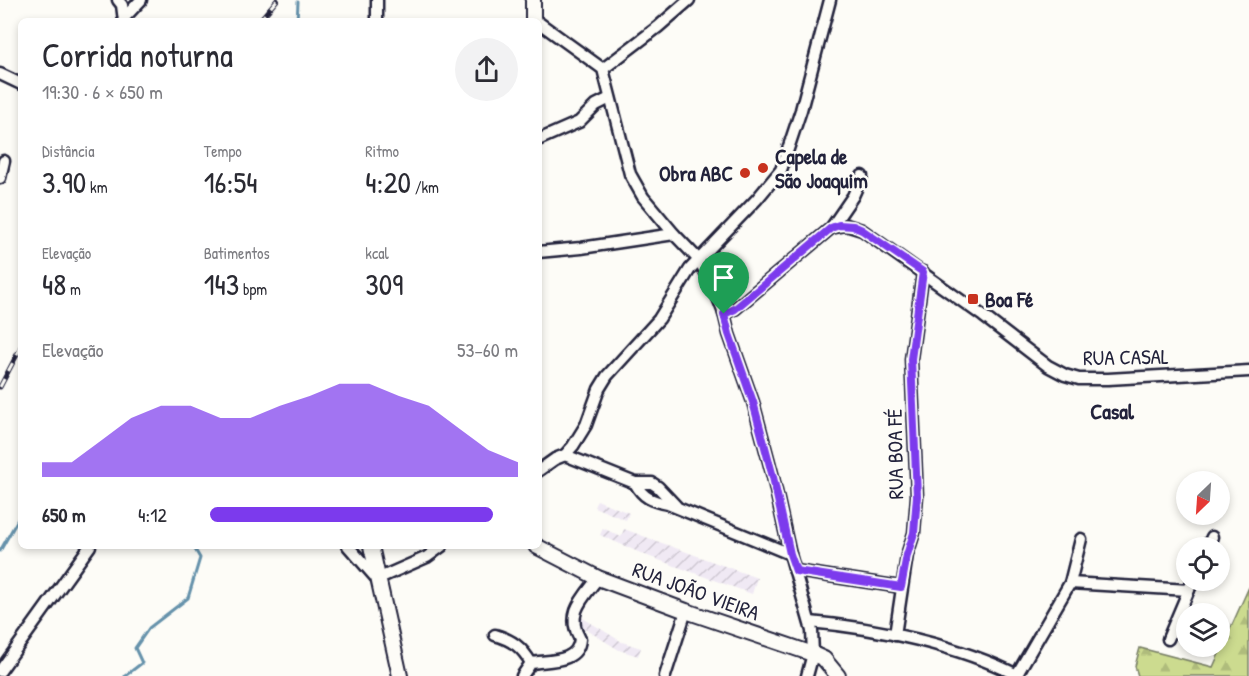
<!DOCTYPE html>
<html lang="pt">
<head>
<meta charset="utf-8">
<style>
	body { margin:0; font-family:"Patrick Hand",sans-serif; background:#f2f2f3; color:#2b2b33; height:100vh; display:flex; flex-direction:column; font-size:22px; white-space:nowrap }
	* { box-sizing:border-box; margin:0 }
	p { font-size:20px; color:#7c7c81 }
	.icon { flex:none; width:33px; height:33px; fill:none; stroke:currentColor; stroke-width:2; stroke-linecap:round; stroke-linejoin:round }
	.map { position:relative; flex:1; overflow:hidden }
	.sheet { position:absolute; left:18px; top:18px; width:524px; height:531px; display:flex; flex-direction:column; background:#fff; border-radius:9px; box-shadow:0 3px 9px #0003 }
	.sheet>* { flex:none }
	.needle { width:39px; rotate:205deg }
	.buttons { position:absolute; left:1176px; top:471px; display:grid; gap:12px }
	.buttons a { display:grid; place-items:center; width:54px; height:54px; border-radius:50%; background:#fff; box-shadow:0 3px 9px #0003; font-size:30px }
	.pin { position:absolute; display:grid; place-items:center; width:51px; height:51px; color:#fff; margin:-62px -26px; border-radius:50% 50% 50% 0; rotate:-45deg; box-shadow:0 0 6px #0007 }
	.pin .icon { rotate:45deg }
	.round { display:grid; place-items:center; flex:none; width:63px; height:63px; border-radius:32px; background:#f2f2f3 }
	.overview { display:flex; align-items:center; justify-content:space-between; height:102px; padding:0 24px }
	h1 { font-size:33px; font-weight:600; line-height:45px }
	.stats { display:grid; grid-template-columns:repeat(3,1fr); gap:9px; height:102px; padding:6px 24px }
	.stats div { display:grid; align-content:center }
	.stats b { font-size:30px; font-weight:600 }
	.stats small { font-size:16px; font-weight:400 }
	.stats p { font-size:16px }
	.chart { height:168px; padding:12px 24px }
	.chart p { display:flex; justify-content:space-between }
	.chart svg { width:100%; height:108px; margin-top:6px; fill:#7c3aed; opacity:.7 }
	ul { padding:0 24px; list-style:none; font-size:20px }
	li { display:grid; grid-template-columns:96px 72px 1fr; align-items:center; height:45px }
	li i { height:15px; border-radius:8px; background:#7c3aed }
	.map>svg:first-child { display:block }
</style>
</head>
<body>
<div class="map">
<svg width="1249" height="676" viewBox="0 0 1249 676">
	<defs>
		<pattern id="industrial-furrows" width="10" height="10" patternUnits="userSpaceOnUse" patternTransform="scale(1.5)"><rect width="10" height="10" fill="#f0e9f4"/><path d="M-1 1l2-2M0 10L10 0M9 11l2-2" fill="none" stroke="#cec8d2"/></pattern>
		<pattern id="forest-firs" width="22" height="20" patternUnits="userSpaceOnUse" patternTransform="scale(1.5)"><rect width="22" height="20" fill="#ccdb8f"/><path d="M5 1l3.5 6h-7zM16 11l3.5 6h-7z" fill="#afbc7c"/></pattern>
	</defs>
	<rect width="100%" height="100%" fill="#fdfcf7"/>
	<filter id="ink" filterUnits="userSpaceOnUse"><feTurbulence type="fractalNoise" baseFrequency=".0167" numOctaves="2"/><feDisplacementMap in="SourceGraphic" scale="12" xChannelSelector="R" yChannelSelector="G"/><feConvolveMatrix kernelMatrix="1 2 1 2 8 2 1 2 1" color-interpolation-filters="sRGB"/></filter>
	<g filter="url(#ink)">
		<g fill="url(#industrial-furrows)">
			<path d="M 597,500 L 629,513 L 626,520 L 594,507 Z"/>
			<path d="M 603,528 L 621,537 L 624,529 L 757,578 L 752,594 L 645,555 L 600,535 Z"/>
			<path d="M 578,615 L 622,642 L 641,648 L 638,656 L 619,650 L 577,624 Z"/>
		</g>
		<path fill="url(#forest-firs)" stroke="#777e65" stroke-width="1.5" d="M 1249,587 L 1249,676 L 1138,676 L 1135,666 L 1140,648 L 1213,667 Z"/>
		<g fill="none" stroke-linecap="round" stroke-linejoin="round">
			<g stroke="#6692ab" stroke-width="3">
				<path d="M 297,21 L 298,2"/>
				<path d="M 0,551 L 21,514"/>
				<path d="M 125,676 L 142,663 L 135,648 L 149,628 L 188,598 L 200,558 L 193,546"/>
			</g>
			<g stroke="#22223b" stroke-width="15">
				<g id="minor">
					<path d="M 118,0 L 122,5 L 124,21"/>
					<path d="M 377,0 L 377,21"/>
					<path d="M 124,18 L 141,0"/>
					<path d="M 538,22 L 603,69 L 630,174 L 643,197 L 674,234 L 698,259 L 713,285 L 724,313 L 729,334 L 753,402 L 773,477 L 790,554 L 812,631 L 813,654 L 807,676"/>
					<path d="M 603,69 L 658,27 L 689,0"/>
					<path d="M 0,74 L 21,84"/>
					<path d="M 538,140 L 579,122 L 596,105 L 610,98"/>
					<path d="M 0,178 L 4,161"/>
					<path d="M 831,228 L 853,196 L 862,176"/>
					<path d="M 538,252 L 581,248 L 674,234"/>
					<path d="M 724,314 L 735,309 L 831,228 L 846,225 L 862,230 L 983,316 L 1048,366 L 1065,375 L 1079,379 L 1108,379 L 1249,371"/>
					<path d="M 565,455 L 635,483 L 652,483 L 658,487 L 676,506"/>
					<path d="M 538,471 L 555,459 L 565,455 L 573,446 L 586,425 L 599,389 L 607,376 L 659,319 L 690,269 L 757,199 L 781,170 L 801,110 L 830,0"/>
					<path d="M 635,483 C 643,498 652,501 668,504 L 790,554"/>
					<path d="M 348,546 L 377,579 L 427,557 L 442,546"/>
					<path d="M 1207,548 L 1212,537"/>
					<path d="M 796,571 L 901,587"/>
					<path d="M 1070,583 L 1189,590"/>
					<path d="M 810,622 C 878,628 958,645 1019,676"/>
					<path d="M 495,635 C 512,640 522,647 531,663"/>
					<path d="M 895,635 L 907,555 L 914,533 L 917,496 L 911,359 L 923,272"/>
					<path d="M 1168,639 L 1193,580"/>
					<path d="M 0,671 L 90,546"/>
					<path d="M 522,676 L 531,663 C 550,660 578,663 580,639 C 565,614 583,598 598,578"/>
					<path d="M 665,676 L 686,611"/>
					<path d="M 1016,676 L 1070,583 L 1081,539"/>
				</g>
			</g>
			<g stroke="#22223b" stroke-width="18">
				<g id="tertiary">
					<path d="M 533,0 L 533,21"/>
					<path d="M 371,546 L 400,676"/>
					<path d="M 536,546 L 598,578 L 686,611 L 813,654 L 824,659 L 838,676"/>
				</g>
			</g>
			<use href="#minor" stroke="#fdfcf7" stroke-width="10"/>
			<use href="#tertiary" stroke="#fdfcf7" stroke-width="14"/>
			<g stroke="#22223b" stroke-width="5">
				<g id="rail">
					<path d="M 259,21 L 277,0"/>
					<path d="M 0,387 L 21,347"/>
				</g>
			</g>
			<use href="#rail" stroke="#fdfcf7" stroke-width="3" stroke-dasharray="9" stroke-linecap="butt"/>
		</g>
	</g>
	<g fill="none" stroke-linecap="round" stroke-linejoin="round" filter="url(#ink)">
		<g stroke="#fff" stroke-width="12">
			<path id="route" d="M 839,225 L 853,226 L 862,230 L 923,272 L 911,359 L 917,496 L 914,533 L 907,555 L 901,587 L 796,571 L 790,554 L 773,477 L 753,402 L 729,334 L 724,314 L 735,309 L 831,228 Z"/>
		</g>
		<use href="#route" stroke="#7c3aed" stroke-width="8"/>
	</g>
	<g fill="#c8321e" stroke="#fdfcf7" stroke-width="2">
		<circle cx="763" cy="168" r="6"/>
		<circle cx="745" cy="173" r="6"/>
		<rect x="967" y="293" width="12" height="12" rx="3"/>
	</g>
	<g text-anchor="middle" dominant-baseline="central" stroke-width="5" stroke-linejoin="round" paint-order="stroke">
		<g font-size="21" font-weight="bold" fill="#22223b" stroke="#fdfcf7" text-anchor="start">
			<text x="775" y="156">Capela de<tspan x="775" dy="24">São Joaquim</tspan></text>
			<text x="733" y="173" text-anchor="end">Obra ABC</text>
			<text x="985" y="299">Boa Fé</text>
		</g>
		<g font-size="21" fill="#22223b" stroke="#fdfcf7">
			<text transform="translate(1126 357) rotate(-1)">RUA CASAL</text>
			<text transform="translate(895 454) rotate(-91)">RUA BOA FÉ</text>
			<text transform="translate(696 591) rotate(20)">RUA JOÃO VIEIRA</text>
		</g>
		<g font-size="22" font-weight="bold" fill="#22223b" stroke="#fdfcf7">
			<text x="1112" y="411">Casal</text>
		</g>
	</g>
</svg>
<div class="buttons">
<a><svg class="needle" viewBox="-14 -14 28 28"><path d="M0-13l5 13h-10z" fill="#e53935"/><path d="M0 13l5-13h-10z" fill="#7c7c81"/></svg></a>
<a><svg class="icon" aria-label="locate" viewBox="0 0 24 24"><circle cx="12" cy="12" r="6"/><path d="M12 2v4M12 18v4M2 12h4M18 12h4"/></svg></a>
<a><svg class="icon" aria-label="layers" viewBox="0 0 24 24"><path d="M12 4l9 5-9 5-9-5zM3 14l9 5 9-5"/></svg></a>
</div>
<div class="pin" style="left:724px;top:314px;background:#1e9e55"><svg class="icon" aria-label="arrive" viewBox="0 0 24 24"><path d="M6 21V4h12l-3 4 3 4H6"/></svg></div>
<section class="sheet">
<div class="overview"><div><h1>Corrida noturna</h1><p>19:30 · 6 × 650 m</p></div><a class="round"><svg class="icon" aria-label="share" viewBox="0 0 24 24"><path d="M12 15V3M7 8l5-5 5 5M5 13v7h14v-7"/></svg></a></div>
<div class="stats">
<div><p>Distância</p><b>3.90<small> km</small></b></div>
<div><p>Tempo</p><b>16:54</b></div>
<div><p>Ritmo</p><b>4:20<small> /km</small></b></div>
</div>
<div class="stats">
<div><p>Elevação</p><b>48<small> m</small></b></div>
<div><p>Batimentos</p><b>143<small> bpm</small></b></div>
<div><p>kcal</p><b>309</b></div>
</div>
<div class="chart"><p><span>Elevação</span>53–60 m</p>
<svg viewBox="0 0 160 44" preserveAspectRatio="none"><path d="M0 44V38L10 38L20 29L30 20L40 15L50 15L60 20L70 20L80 15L90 11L100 6L110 6L120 11L130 15L140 24L150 33L160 38V44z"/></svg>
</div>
<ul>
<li><b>650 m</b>4:12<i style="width:92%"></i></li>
</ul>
</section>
</div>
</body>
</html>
